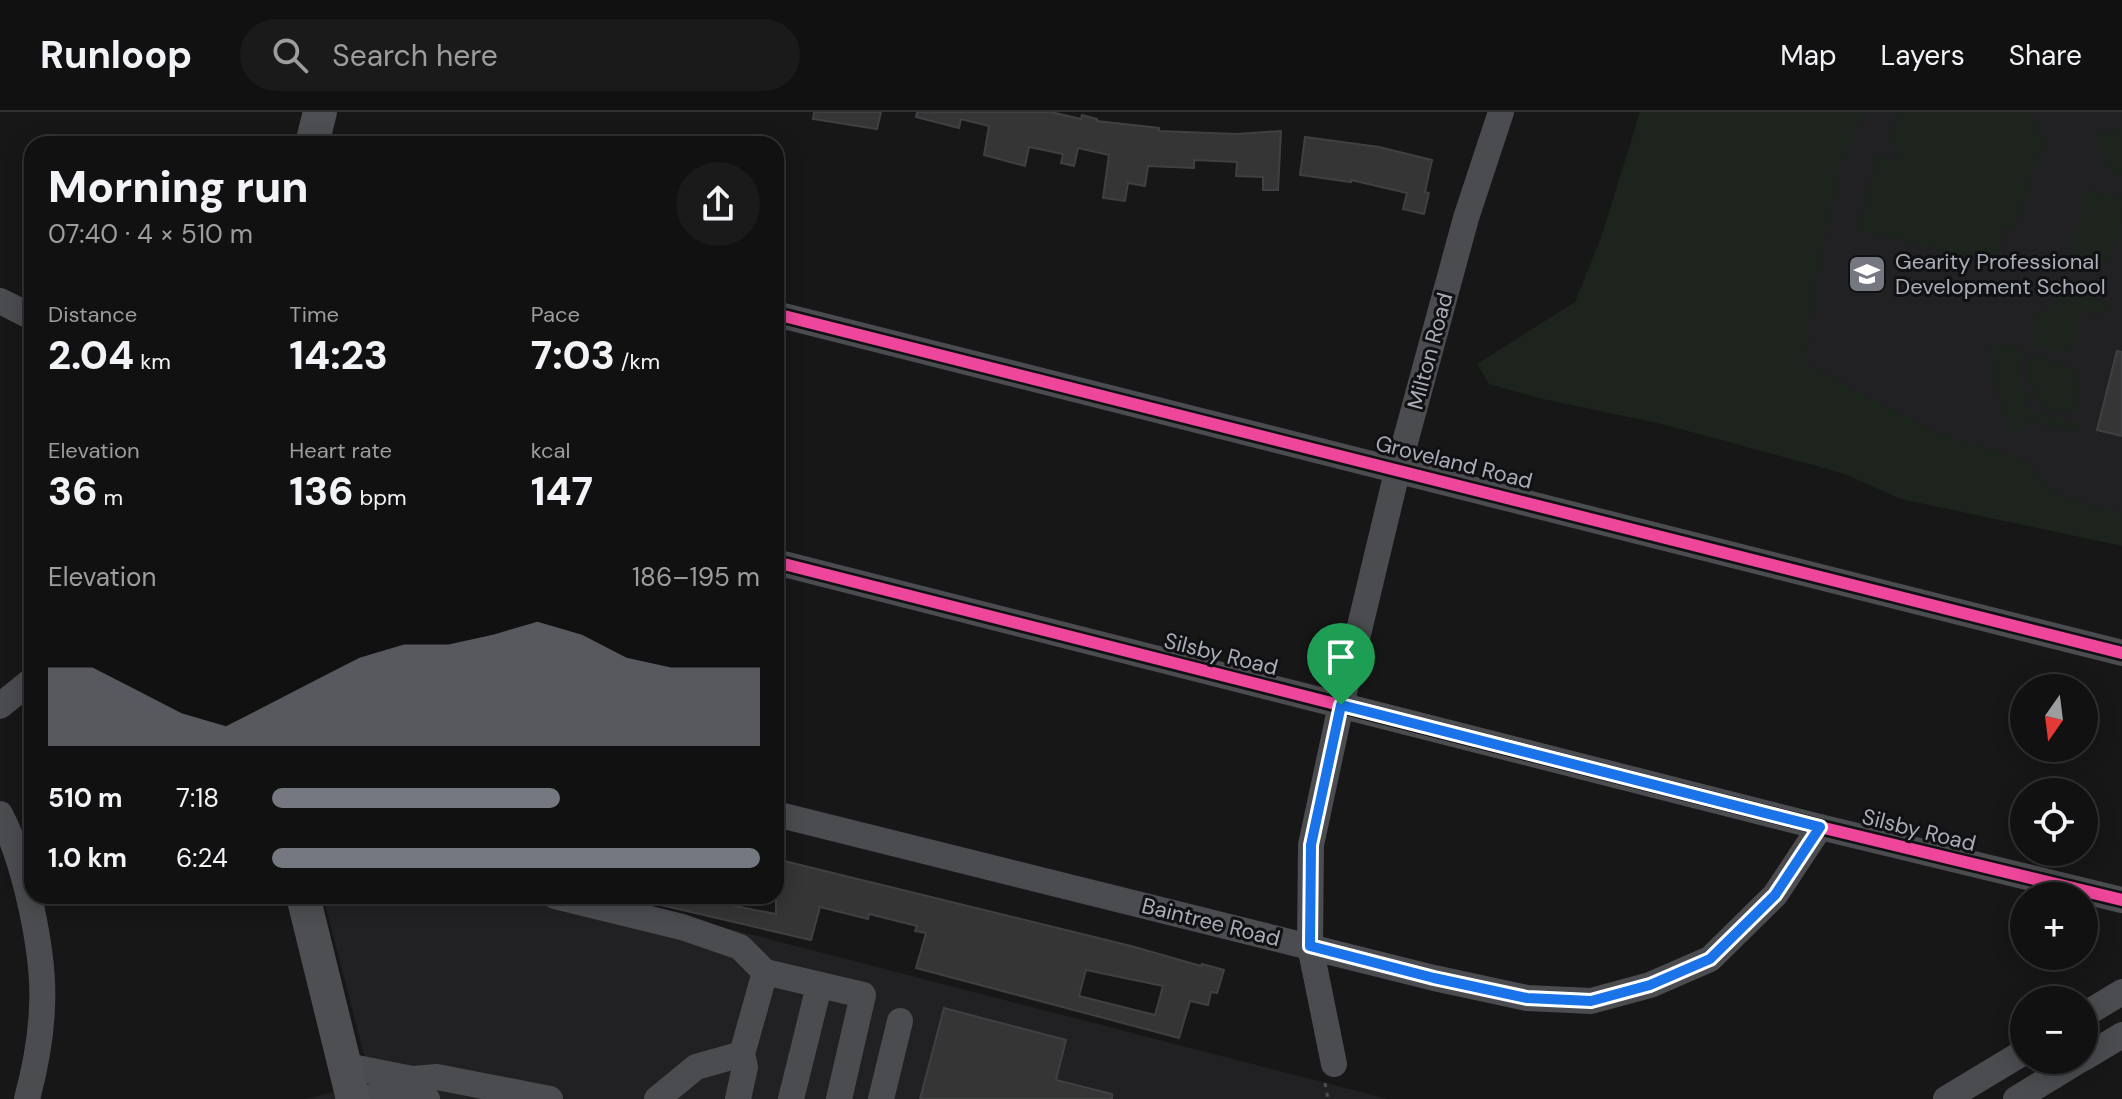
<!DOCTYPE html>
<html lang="en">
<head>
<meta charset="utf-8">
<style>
	body { margin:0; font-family:"DM Sans",sans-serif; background:#1a1a1a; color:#f1f3f6; height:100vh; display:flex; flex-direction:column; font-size:30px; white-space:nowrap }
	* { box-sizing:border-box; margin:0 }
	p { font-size:26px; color:#9c9d9f }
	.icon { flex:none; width:44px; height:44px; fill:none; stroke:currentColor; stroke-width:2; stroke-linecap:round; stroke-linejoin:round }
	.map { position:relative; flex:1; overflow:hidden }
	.details { position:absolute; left:24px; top:24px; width:760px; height:768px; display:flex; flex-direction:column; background:#111; border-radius:24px; box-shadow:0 4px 20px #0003,0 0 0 2px #303131 }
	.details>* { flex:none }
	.needle { width:52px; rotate:194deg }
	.buttons { position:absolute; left:2010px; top:562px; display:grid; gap:16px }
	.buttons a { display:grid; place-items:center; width:88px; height:88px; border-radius:50%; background:#111; box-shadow:0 4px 20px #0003,0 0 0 2px #303131; font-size:40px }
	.pin { position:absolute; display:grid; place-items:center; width:68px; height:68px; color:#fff; margin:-82px -34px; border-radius:50% 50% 50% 0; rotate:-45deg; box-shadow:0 0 8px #0007 }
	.pin .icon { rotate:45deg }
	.round { display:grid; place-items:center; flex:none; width:84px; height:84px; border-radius:42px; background:#1a1a1a }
	.headline { display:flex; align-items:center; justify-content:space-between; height:136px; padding:0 24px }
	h1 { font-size:44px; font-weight:800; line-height:60px }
	.metrics { display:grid; grid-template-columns:repeat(3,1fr); gap:12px; height:136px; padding:8px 24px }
	.metrics div { display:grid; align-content:center }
	.metrics b { font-size:40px; font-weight:800 }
	.metrics small { font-size:22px; font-weight:400 }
	.metrics p { font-size:22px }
	.chart { height:224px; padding:16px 24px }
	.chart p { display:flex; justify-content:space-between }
	.chart svg { width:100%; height:144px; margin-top:8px; fill:#757880; opacity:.7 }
	ul { padding:0 24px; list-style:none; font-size:26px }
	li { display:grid; grid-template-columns:128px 96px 1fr; align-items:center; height:60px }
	li i { height:20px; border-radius:10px; background:#757880 }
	header { display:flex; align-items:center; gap:48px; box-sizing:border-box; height:112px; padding:0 40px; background:#111; border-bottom:2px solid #303131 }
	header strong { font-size:38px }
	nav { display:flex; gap:44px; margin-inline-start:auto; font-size:28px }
	.search { width:560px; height:72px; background:#1a1a1a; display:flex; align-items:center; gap:20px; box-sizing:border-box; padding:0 28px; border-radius:44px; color:#9c9d9f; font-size:30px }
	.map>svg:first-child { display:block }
</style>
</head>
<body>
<header>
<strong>Runloop</strong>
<div class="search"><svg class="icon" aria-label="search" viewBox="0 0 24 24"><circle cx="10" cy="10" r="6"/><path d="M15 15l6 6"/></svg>Search here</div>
<nav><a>Map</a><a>Layers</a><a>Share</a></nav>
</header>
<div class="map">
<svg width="2122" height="987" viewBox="0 0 2122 987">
	<rect width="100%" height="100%" fill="#171717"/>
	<g fill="#212123">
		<path d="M 1667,0 L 2122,0 L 2122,410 L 1578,276 Z"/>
		<path d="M 323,784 L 602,784 L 1388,987 L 306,987 L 371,970 Z"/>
	</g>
	<g fill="#1d241e">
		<path d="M 1640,0 L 1863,0 L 1839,56 L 1812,184 L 1806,252 L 1939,321 L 2025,348 L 2059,384 L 2122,401 L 2122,434 L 1901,387 L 1842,361 L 1662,312 L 1543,287 L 1489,272 L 1477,252 L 1575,190 L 1602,123 Z"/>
		<path d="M 1898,0 L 2030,0 L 2043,28 L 2015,115 L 2004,116 L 1996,150 L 1859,118 L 1876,44 L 1899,49 L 1893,28 Z"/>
		<path d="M 2122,15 L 2122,60 L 2111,63 L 2097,22 Z"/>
		<path d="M 2087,78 L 2122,87 L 2122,102 L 2109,150 L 2070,140 Z"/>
		<path d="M 2066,179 L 2105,190 L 2104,200 L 2093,202 L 2083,199 L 2075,214 L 2071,237 L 2062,241 L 2038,233 L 2033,223 L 2038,202 L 2053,194 L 2057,182 Z"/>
		<path d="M 1992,231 L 2021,237 L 2022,276 L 2032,300 L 2077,312 L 2075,320 L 2028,308 L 2026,315 L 2014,321 C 1999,293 1990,263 1992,231 Z"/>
		<path d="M 2032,243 L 2062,251 L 2076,262 L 2080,279 L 2074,298 L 2057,301 L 2044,296 L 2037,280 L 2025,270 L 2028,246 Z"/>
	</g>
	<g fill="#353536" stroke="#3f4043" stroke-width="2" fill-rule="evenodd">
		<path d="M 814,0 L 881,0 L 877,17 L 813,7 Z"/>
		<path d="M 917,0 L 1051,0 L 1081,7 L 1082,3 L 1097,7 L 1097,9 L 1159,16 L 1159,19 L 1237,22 L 1281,19 L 1278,78 L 1263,78 L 1263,65 L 1236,64 L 1237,50 L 1194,48 L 1194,56 L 1148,54 L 1145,74 L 1128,71 L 1125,89 L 1103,86 L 1109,43 L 1078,36 L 1074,54 L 1061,51 L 1063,42 L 1029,35 L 1025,54 L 984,43 L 989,14 L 961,7 L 959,16 L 916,5 Z"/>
		<path d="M 1305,25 L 1379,35 L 1432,48 L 1425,80 L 1429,81 L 1424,102 L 1403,97 L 1407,81 L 1351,68 L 1351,70 L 1300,63 Z"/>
		<path d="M 2117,239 L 2122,240 L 2122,324 L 2097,318 Z"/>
		<path d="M 776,747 L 1131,834 L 1201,854 L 1202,852 L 1224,858 L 1217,881 L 1211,880 L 1208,893 L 1190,889 L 1179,926 L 916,856 L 926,821 L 915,819 L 917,814 L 869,802 L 868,807 L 820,795 L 811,828 L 639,788 L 639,784 L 684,784 L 776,802 ZM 1086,858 L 1163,874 L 1155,903 L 1079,884 Z"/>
		<path d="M 944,896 L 1066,928 L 1056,968 L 1112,982 L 1112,987 L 920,987 Z"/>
	</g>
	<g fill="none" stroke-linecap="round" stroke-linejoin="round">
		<path stroke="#4d4e52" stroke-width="3" stroke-dasharray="4 6" stroke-linecap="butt" d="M 1325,971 L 1328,987"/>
		<g stroke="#4b4c50" stroke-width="26">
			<path d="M 0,189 L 32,205"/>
			<path d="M 776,202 L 2122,541"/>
			<path d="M 776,450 L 1820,715 L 2122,788"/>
			<path d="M 0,594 L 32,568"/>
			<path d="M 0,702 C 25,749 45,842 42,895 C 41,926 35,957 27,987"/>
			<path d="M 776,702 L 1434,866 L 1527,886 L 1591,889 L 1650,873 L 1710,847 L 1775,783 L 1820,715"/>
			<path d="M 555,784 L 682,815 L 740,835 L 765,860"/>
			<path d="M 2084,903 L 2122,880"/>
			<path d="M 2084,946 L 2122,923"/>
			<path d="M 1334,952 L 1310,834 L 1311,733 L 1341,593 L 1398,356 L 1466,106 L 1501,0"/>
			<path d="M 347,954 L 412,967 L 437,965 L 550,987"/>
			<path d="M 360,987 L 408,977 L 423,980 L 427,987"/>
			<path d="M 657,987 L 696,955 L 742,942"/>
			<path d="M 738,987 L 745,955 L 742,942 L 765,860 L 863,883 L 839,987"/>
			<path d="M 791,987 L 819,874"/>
			<path d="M 881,987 L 900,909"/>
			<path d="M 1946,987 L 2024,940"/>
			<path d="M 2016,987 L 2080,948"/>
		</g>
		<g stroke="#4d4f52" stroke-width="34">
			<path d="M 312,32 L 320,0"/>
			<path d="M 303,784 L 353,987"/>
		</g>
		<g stroke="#111113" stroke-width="17">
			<g id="cycleway">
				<path d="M 776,202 L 2122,541"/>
				<path d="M 776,450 L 1820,715 L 2122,788"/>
			</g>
		</g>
		<use href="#cycleway" stroke="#ed469a" stroke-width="12"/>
	</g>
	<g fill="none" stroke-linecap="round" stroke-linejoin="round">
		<g stroke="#fff" stroke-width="16">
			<path id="route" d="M 1341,593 L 1365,599 L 1820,715 L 1775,783 L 1710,847 L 1650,873 L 1591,889 L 1527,886 L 1434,866 L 1310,834 L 1311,733 Z"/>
		</g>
		<use href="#route" stroke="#1a73e8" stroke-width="10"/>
	</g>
	<defs>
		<g id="school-square" transform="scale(2)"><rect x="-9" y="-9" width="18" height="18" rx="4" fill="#757880" stroke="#111113"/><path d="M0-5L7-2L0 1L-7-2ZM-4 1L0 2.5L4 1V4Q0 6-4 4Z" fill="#fff"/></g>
	</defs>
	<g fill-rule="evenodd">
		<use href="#school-square" x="1867" y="162"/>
	</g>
	<g text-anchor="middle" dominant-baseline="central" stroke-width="6" stroke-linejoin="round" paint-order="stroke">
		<g font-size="22" fill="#a8adb8" stroke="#111113" text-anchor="start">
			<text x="1895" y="149">Gearity Professional<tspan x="1895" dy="25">Development School</tspan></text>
		</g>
		<g font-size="22" fill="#a8adb8" stroke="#111113">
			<text transform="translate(1430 239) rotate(-75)">Milton Road</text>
			<text transform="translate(1454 350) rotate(14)">Groveland Road</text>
			<text transform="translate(1221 542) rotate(14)">Silsby Road</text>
			<text transform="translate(1919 718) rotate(14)">Silsby Road</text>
			<text transform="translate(1211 810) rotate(14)">Baintree Road</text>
		</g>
	</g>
</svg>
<div class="buttons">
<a><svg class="needle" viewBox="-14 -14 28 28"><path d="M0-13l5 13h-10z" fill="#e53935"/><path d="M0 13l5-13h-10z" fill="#9c9d9f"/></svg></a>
<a><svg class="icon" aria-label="locate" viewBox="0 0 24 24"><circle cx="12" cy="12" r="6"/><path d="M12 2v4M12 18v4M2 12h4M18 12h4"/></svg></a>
<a>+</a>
<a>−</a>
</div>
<div class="pin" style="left:1341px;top:593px;background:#1e9e55"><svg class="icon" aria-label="arrive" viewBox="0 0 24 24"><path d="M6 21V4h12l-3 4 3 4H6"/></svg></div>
<section class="details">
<div class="headline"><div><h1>Morning run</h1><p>07:40 · 4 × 510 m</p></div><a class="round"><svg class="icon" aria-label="share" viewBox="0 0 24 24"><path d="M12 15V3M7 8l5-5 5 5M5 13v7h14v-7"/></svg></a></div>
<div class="metrics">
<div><p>Distance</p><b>2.04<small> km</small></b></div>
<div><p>Time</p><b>14:23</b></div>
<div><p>Pace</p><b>7:03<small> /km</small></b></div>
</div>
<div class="metrics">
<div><p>Elevation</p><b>36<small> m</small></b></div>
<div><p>Heart rate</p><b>136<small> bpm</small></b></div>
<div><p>kcal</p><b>147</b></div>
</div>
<div class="chart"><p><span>Elevation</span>186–195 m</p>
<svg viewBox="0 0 160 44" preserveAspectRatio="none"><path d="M0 44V20L10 20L20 27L30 34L40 38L50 31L60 24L70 17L80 13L90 13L100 10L110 6L120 10L130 17L140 20L150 20L160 20V44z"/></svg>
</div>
<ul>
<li><b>510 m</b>7:18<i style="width:59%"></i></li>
<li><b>1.0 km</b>6:24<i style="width:100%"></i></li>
</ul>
</section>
</div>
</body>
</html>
